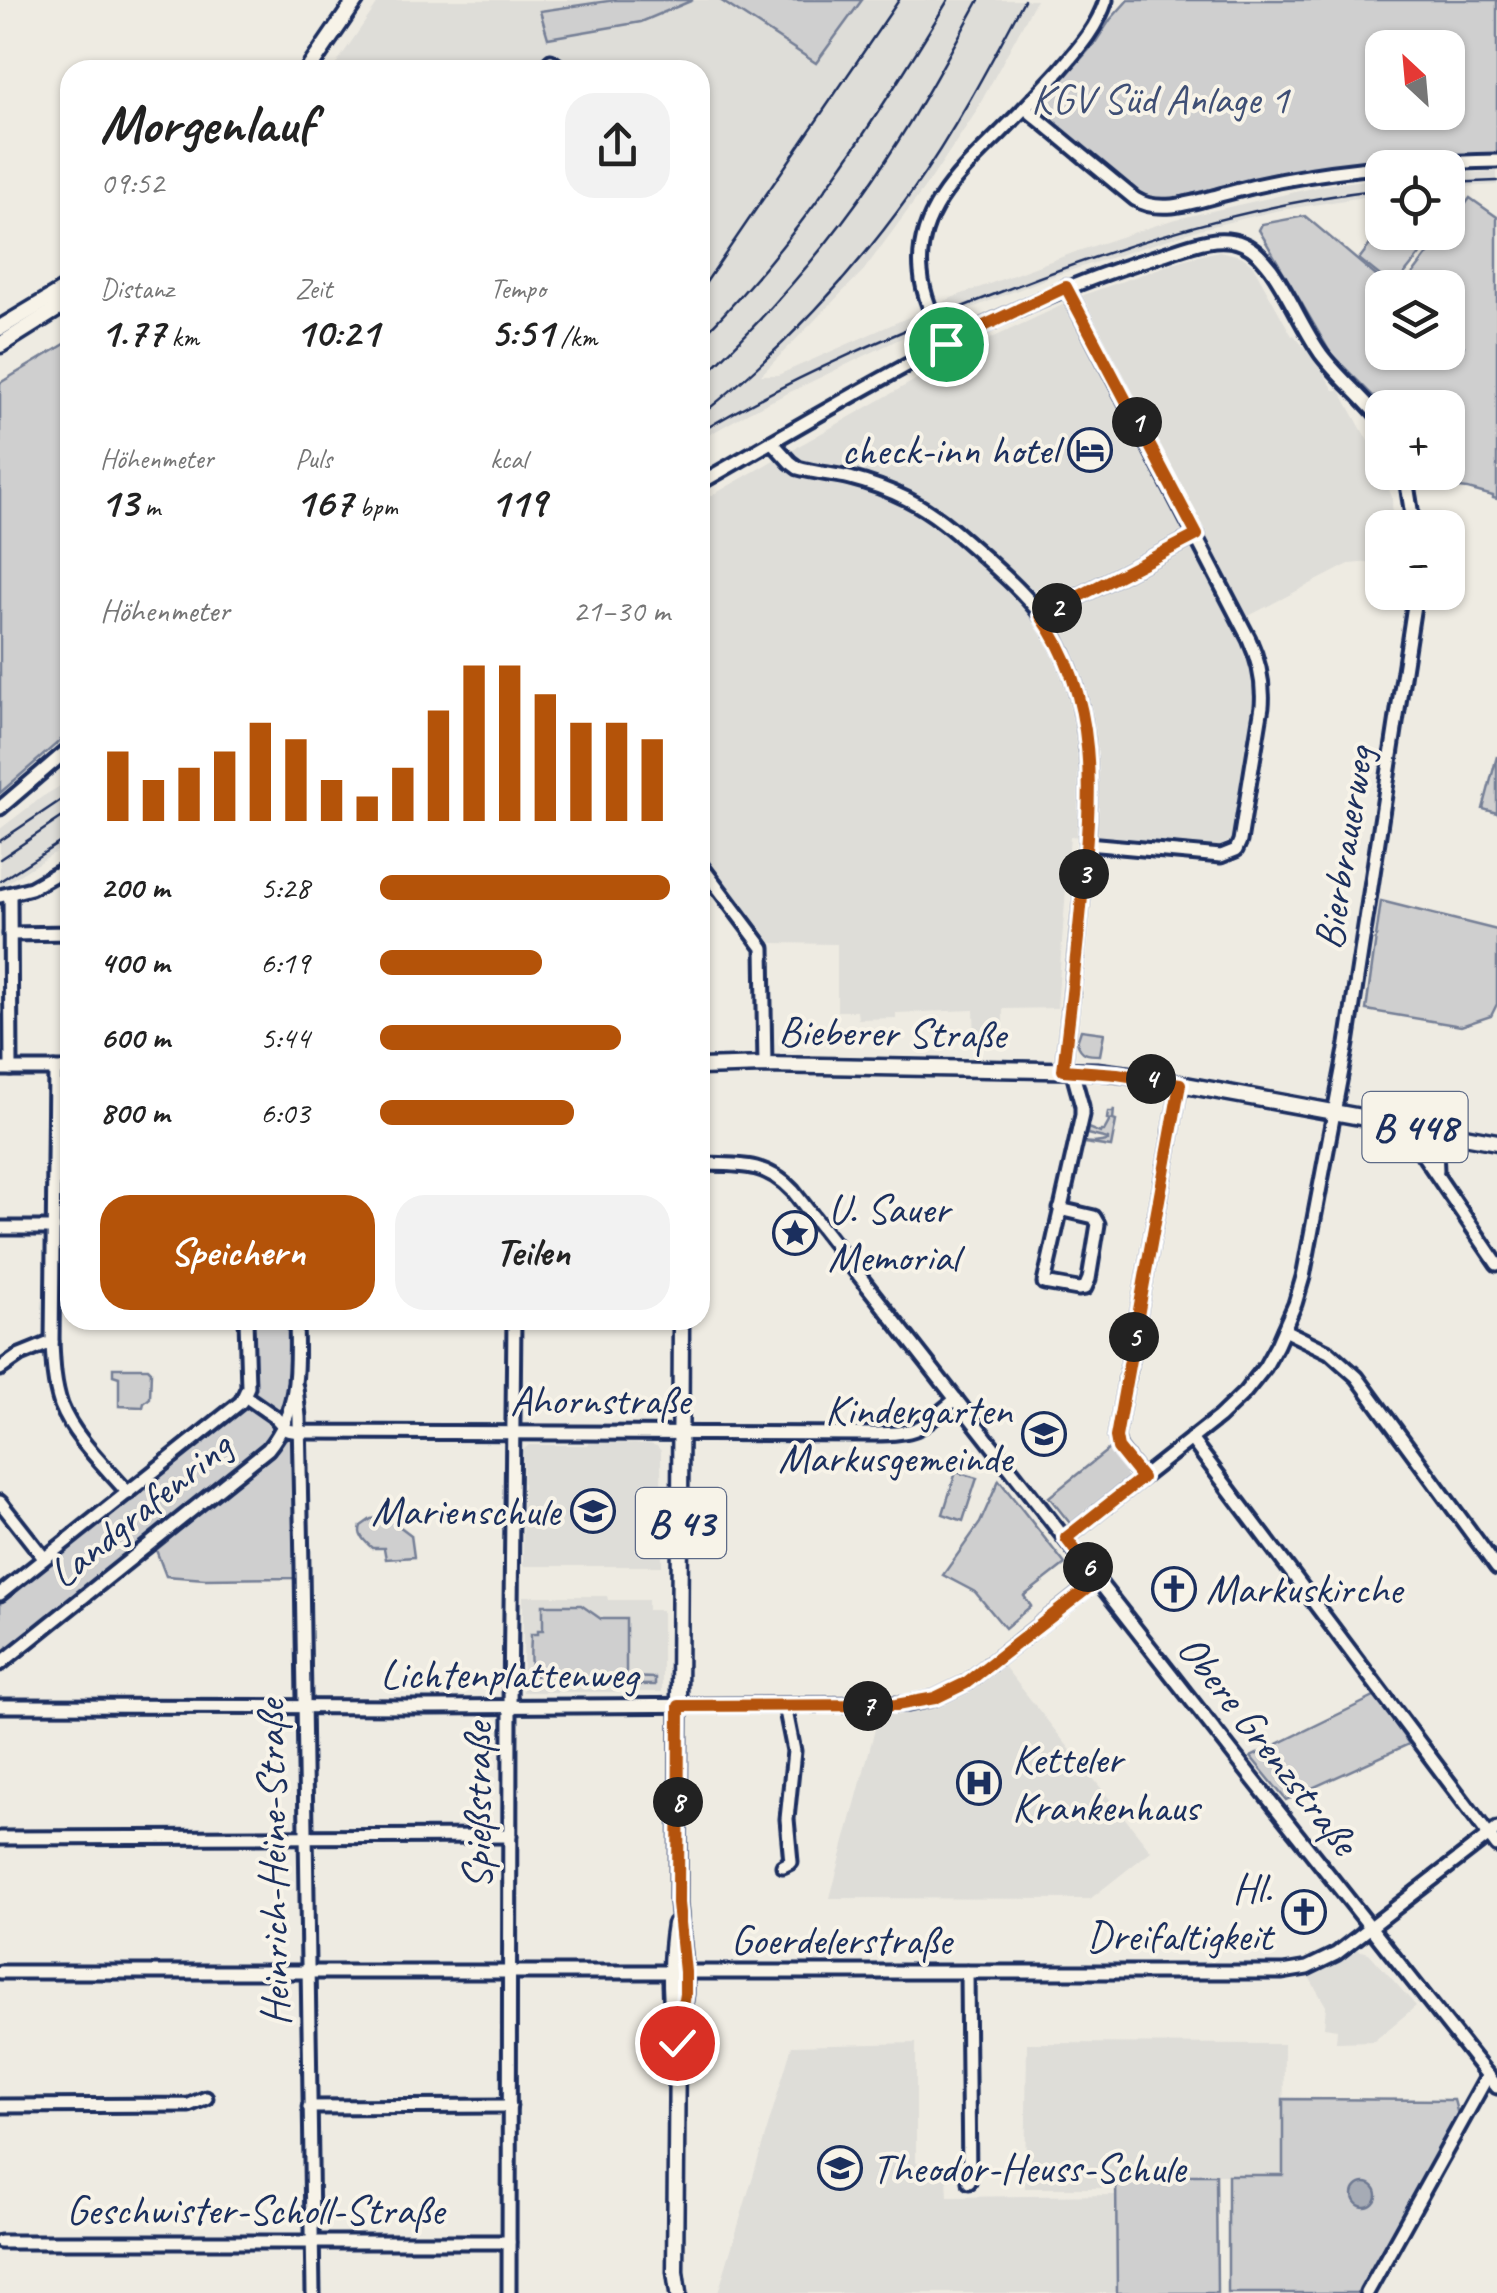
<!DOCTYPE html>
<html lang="de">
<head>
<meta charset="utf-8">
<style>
	body { margin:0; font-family:Caveat,sans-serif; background:#f2f2f2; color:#222; height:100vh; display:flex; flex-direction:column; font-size:38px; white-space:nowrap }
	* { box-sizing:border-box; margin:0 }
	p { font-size:32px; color:#767676 }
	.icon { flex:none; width:55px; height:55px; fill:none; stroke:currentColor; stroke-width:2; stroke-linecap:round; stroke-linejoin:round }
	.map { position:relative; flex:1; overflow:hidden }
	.sheet { position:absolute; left:60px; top:60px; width:650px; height:1270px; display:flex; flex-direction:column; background:#fff; border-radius:30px; box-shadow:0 2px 8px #0004 }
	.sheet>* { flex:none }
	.needle { width:65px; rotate:334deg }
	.controls { position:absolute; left:1365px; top:30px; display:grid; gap:20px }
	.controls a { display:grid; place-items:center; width:100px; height:100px; border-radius:20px; background:#fff; box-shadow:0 2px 8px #0004; font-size:50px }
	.pin { position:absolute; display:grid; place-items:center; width:85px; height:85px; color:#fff; margin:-42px; border:5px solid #fff; border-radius:50%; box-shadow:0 2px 10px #0007 }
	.km { position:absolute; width:50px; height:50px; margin:-25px; border-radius:50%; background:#222; color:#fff; font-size:28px; line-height:50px; text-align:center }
	.round { display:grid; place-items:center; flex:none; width:105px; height:105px; border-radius:30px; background:#f2f2f2 }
	.summary { display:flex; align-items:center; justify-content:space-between; height:170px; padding:0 40px }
	h1 { font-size:55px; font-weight:800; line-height:75px }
	.metrics { display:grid; grid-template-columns:repeat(3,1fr); gap:15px; height:170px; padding:10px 40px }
	.metrics div { display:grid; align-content:center }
	.metrics b { font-size:42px; font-weight:800 }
	.metrics small { font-size:28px; font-weight:400 }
	.metrics p { font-size:28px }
	.chart { height:280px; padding:20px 40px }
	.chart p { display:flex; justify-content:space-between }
	.chart svg { width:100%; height:180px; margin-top:10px; stroke:#b45309; stroke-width:6 }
	.action { display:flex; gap:20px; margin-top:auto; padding:20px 40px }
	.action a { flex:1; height:115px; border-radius:30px; background:#b45309; color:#fff; font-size:40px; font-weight:800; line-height:115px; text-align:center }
	.action a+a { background:#f2f2f2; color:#222 }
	ul { padding:0 40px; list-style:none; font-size:32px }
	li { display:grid; grid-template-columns:160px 120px 1fr; align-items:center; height:75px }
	li i { height:25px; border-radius:12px; background:#b45309 }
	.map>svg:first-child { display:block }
</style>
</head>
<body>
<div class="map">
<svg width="1497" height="2293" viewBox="0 0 1497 2293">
	<rect width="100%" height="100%" fill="#eeebe2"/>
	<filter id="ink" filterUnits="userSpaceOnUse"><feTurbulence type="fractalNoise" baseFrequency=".01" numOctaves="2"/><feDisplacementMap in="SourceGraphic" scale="20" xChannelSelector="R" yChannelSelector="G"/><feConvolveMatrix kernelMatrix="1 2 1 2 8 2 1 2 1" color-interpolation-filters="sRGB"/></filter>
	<g filter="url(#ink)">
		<g fill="#deddd8">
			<path d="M 380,0 L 1036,0 L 974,115 L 931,179 L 864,270 L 761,375 L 778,375 L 954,297 L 1078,251 L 1172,220 L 1326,185 L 1382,178 L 1382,194 L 1275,211 L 1200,229 L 1050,277 L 922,328 L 749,412 L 700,440 L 700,70 L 332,70 Z"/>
			<path d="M 1497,171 L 1497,185 L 1448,188 L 1448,174 Z"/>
			<path d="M 1219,251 L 1241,256 L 1252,264 L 1292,336 L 1294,335 L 1320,367 L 1334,390 L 1340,390 L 1375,454 L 1392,497 L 1393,527 L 1382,528 L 1382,561 L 1349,564 L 1235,623 L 1252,660 L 1257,695 L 1236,830 L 1231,840 L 1217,848 L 1070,836 L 1057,1008 L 1003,1009 L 1003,1042 L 975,1043 L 974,1010 L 896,1013 L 896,1018 L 858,1019 L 857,1011 L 837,1011 L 837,944 L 772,943 L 700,851 L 700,502 L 977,345 L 1086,294 L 1185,259 Z"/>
			<path d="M 70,780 L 70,843 L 0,887 L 0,829 L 42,797 Z"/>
			<path d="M 589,1442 L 650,1444 L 657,1446 L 661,1451 L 662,1566 L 523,1566 L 523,1450 L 529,1445 L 589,1445 Z"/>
			<path d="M 523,1596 L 607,1596 L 608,1600 L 648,1600 L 648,1610 L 662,1610 L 662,1692 L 523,1692 Z"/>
			<path d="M 1003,1665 L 1151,1851 L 1090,1899 L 830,1898 L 879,1714 L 915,1712 L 947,1701 L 971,1689 Z"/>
			<path d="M 1351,1948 L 1369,1953 L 1416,2006 L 1374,2041 L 1336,2042 L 1337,2029 L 1324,2027 L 1326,2006 L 1305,1970 Z"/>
			<path d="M 916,2043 L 916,2161 L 931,2176 L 947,2176 L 948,2197 L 1116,2195 L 1117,2293 L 718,2293 L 792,2046 Z"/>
			<path d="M 1027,2043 L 1284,2044 L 1283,2175 L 1117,2175 L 1116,2188 L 1025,2188 Z"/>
		</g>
		<g fill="#cfcfcf" stroke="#757f96" stroke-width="2.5" fill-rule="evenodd">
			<path d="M 615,0 L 693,0 L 641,22 L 548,38 L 540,11 Z"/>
			<path d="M 720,0 L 862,0 L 816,63 Z"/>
			<path d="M 1128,0 L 1497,0 L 1497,157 L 1387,161 L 1305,170 L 1261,177 L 1159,202 L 1141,197 L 1040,111 L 1040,105 L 1095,43 L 1110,20 ZM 1382,48 L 1448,48 L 1448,112 L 1382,112 Z"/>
			<path d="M 1470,198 L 1497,217 L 1497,499 L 1493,498 L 1493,496 L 1468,489 L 1417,483 L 1412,478 L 1411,473 L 1448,472 L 1448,408 L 1384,407 L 1331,354 L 1259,230 L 1262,224 L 1305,216 L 1389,287 L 1382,288 L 1382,352 L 1448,352 L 1448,337 L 1461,349 L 1464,346 L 1448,332 L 1448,288 L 1403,287 L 1444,233 L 1448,232 L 1448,228 Z"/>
			<path d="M 1382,229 L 1382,232 L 1437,233 L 1394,287 L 1359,259 Z"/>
			<path d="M 70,341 L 70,732 L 0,793 L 0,383 Z"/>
			<path d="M 1497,756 L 1497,813 L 1483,809 Z"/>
			<path d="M 1381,901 L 1497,930 L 1497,1004 L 1491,1016 L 1461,1026 L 1366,1010 Z"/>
			<path d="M 1081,1030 L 1104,1033 L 1100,1055 C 1088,1055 1081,1055 1077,1042 Z"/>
			<path d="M 1114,1109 L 1113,1120 L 1116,1121 L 1111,1147 L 1078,1142 L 1094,1143 L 1108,1141 L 1108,1139 L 1087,1134 L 1088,1128 L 1100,1133 L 1101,1131 L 1104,1131 L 1110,1120 L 1107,1119 L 1108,1112 L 1113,1112 Z"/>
			<path d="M 251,1320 L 289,1320 C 289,1358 295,1405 270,1438 C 263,1446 255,1453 247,1461 L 0,1657 L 0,1598 L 243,1406 L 252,1393 Z"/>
			<path d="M 113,1368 L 148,1368 L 151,1371 L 150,1398 L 144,1403 L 143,1407 L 119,1406 L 119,1377 L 113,1375 Z"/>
			<path d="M 288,1435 L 294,1437 L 298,1578 L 205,1579 L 166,1576 L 156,1550 C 187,1524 217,1500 248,1473 C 262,1462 273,1442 288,1435 Z"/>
			<path d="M 1109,1449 L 1133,1479 L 1073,1527 L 1049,1497 Z"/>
			<path d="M 956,1472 L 977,1478 L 963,1521 L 943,1514 Z"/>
			<path d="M 999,1480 L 1065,1564 L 1024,1596 L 1031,1606 L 1005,1628 L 975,1592 L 943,1575 L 980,1523 Z"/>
			<path d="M 379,1518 L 395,1523 L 411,1535 L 414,1557 L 386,1559 L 384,1548 L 372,1548 C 366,1542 357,1536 361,1526 L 371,1519 Z"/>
			<path d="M 543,1605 L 581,1605 L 601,1619 L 626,1619 L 626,1677 L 655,1678 L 655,1685 L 547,1684 C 525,1676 531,1654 531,1634 L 538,1634 L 538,1630 L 543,1630 Z"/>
			<path d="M 1376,1696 L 1409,1744 L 1286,1800 L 1251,1757 Z"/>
			<path d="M 1283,2099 L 1454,2100 L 1458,2115 L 1455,2123 L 1359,2293 L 1228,2293 L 1228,2175 L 1283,2175 Z"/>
			<path d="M 1116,2175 L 1216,2175 L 1217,2293 L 1117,2293 Z"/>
		</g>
		<circle fill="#a6abb5" stroke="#6e7992" stroke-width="2.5" cx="1365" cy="2195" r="12"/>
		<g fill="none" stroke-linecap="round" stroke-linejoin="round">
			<g stroke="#1b2f5e" stroke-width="19">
				<g id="minor">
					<path d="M 542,70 L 551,61 L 564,70"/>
					<path d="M 1025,108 L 1135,199 C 1160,215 1197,201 1224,194 C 1314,169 1404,163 1497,161"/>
					<path d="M 1066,287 L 1249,639 C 1259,661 1264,682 1262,706 L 1240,841 L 1236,850 L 1221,856 L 1087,844"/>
					<path d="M 946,344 C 935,321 923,298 921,272 C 915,211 963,170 1002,131 C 1022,111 1041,91 1060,70 C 1079,48 1097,28 1106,0"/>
					<path d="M 772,442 L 790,462 L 798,468 C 815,473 833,474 850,478 C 870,483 889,490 907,499 C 937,514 960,536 985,558 C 1007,578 1031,599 1047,624 C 1100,707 1091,804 1082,897 C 1076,955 1070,1012 1063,1070"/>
					<path d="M 1405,472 L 1414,528"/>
					<path d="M 700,483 C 848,399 991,307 1155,257 C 1182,249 1215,232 1243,244 C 1255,249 1263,259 1271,269 C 1290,296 1302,327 1321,354 C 1339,378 1364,398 1382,421"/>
					<path d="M 1041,616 L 1197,535"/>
					<path d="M 0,808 L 70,748"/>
					<path d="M 700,864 L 763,948 L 765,1065"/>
					<path d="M 10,894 L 11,1069"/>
					<path d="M 0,896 L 31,888 L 70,866"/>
					<path d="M 10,934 L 70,933"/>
					<path d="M 0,1069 L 70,1069"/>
					<path d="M 55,1069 L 52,1342 C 53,1364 54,1384 61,1405 C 74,1438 105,1466 128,1493"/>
					<path d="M 1422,1129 L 1420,1147 L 1423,1155 L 1497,1264"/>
					<path d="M 700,1164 C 738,1165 765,1161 793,1191 L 1249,1774 L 1497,2087"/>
					<path d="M 1437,1171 L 1436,1150 L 1439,1132"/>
					<path d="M 1060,1209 L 1094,1217 L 1098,1224 L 1089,1279 L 1085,1288 L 1078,1289 L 1044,1283 L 1082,1115 L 1082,1106 L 1072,1070"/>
					<path d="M 0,1228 L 54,1228"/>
					<path d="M 1284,1330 L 1329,1352 L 1357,1377 L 1497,1568"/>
					<path d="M 0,1369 L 20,1355 L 52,1342"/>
					<path d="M 296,1387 L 299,1417 L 302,1567 L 313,2293"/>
					<path d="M 245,1396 L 275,1417 L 287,1430 L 299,1432 L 875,1434 C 921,1434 922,1427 956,1399"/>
					<path d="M 1191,1439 L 1497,1846"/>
					<path d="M 1142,1478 L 1119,1448 L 1116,1437 L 1180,1084"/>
					<path d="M 0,1502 L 44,1558"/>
					<path d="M 1066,1538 L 1219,1417 L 1245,1392 L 1265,1367 L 1277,1345 L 1295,1304 L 1303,1277 L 1347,1044 L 1416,592"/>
					<path d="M 0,1594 L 241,1402 L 248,1387 L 246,1320"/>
					<path d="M 0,1664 L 268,1449 C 300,1410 297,1367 296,1320"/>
					<path d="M 0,1706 L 428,1707 L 908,1704 L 935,1698 L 966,1683 L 1097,1580"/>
					<path d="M 0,1838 L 510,1836"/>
					<path d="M 783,1866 L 791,1862 L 787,1819 L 794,1751 L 785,1706"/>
					<path d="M 0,1972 L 1283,1972 L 1307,1968 L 1336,1954 L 1497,1829"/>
					<path d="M 967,1972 L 969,2182"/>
					<path d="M 0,2106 L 189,2105 L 206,2098"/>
					<path d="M 309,2107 L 510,2106"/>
					<path d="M 0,2242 L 509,2242"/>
					<path d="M 509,2293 L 510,1707 L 514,1320"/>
					<path d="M 1367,2293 L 1488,2075"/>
				</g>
			</g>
			<g stroke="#1b2f5e" stroke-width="21">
				<g id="major">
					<path d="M 308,70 L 356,0"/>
					<path d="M 0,328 L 70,286"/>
					<path d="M 0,345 L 70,301"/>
					<path d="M 700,1067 L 765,1065 L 1097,1071 L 1136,1076 L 1497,1142"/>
					<path d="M 674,2027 C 670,1992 669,1960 675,1924"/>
					<path d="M 678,2293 L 675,2272 L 677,2043 L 685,1994 L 685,1972 L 678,1903 L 681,1320"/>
				</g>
			</g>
			<use href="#minor" stroke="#f7f3e8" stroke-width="11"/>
			<use href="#major" stroke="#f7f3e8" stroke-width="14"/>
			<g stroke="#1b2f5e" stroke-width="2.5">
				<path d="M 1448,183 L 1497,181"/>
				<path d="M 700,291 L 899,0"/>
				<path d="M 700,339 C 799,239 876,120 948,0"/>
				<path d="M 700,380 C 765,318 824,251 874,178 C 913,121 946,60 979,0"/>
				<path d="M 700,416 C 780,352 852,276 911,193 C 954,132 989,66 1024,0"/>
				<path d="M 700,432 C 796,375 899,331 1003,291 C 1126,243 1251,204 1382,189"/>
				<path d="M 0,841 L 70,794"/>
				<path d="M 0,859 L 70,812"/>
				<path d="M 0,881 L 70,836"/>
			</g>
		</g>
	</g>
	<g fill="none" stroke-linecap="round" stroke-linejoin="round" filter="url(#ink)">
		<g stroke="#fff" stroke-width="20">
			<path id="route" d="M 677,2043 L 685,1994 L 685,1972 L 678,1903 L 679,1706 L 896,1705 L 935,1698 L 966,1683 L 1098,1580 L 1066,1538 L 1142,1478 L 1118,1448 L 1116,1437 L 1180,1084 L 1117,1074 L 1063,1070 C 1070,1012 1077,954 1082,896 C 1091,798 1101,701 1041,616 L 1197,535 L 1066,287 L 946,344"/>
		</g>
		<use href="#route" stroke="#b45309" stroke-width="12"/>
	</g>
	<defs>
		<g id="hotel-ring" transform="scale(2.25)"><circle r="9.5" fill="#f7f3e8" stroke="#1b2f5e" stroke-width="1.5"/><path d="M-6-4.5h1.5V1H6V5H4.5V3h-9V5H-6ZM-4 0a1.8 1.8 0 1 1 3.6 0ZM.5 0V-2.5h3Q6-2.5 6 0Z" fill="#1b2f5e"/></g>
		<g id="sight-ring" transform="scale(2.25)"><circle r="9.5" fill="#f7f3e8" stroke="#1b2f5e" stroke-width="1.5"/><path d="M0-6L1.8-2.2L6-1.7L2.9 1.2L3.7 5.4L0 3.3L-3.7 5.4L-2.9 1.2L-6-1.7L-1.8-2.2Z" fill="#1b2f5e"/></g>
		<g id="school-ring" transform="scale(2.25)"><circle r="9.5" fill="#f7f3e8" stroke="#1b2f5e" stroke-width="1.5"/><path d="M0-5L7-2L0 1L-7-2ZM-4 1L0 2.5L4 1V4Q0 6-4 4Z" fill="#1b2f5e"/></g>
		<g id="church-ring" transform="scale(2.25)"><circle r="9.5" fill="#f7f3e8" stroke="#1b2f5e" stroke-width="1.5"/><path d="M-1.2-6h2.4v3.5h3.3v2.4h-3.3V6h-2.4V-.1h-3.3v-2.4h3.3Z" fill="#1b2f5e"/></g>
		<g id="hospital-ring" transform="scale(2.25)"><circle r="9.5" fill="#f7f3e8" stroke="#1b2f5e" stroke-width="1.5"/><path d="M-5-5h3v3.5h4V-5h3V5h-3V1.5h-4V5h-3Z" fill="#1b2f5e"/></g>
	</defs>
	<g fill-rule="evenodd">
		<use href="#hotel-ring" x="1090" y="450"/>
		<use href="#sight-ring" x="795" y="1233"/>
		<use href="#school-ring" x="1044" y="1434"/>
		<use href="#school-ring" x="593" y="1511"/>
		<use href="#church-ring" x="1174" y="1589"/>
		<use href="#hospital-ring" x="979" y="1783"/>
		<use href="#church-ring" x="1304" y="1912"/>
		<use href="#school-ring" x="840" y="2168"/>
	</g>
	<g text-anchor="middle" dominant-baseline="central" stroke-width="8" stroke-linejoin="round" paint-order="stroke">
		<g fill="#f7f3e8" stroke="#5d6a87" stroke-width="2.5">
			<rect x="1362.5" y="1092" width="105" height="70" rx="8"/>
			<rect x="636" y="1488" width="90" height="70" rx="8"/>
		</g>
		<g font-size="40" font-weight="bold" fill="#1b2f5e">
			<text x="1415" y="1127">B 448</text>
			<text x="681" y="1523">B 43</text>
		</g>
		<g font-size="42" fill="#3f4f75" stroke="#f7f3e8">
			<text x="1160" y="99">KGV Süd Anlage 1</text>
		</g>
		<g font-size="42" fill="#1b2f5e" stroke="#f7f3e8" text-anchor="end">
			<text x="1058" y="450">check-inn hotel</text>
			<text x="828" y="1209" text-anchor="start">U. Sauer<tspan x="828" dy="48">Memorial</tspan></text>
			<text x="1012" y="1410">Kindergarten<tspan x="1012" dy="48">Markusgemeinde</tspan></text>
			<text x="560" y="1511">Marienschule</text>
			<text x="1206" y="1589" text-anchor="start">Markuskirche</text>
			<text x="1012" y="1759" text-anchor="start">Ketteler<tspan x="1012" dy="48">Krankenhaus</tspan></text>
			<text x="1272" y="1888">Hl.<tspan x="1272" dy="48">Dreifaltigkeit</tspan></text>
			<text x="872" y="2168" text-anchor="start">Theodor-Heuss-Schule</text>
		</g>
		<g font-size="42" fill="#1b2f5e" stroke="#f7f3e8">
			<text transform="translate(1344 848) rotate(-81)">Bierbrauerweg</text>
			<text transform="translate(892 1033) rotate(1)">Bieberer Straße</text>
			<text x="600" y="1400">Ahornstraße</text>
			<text transform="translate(140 1510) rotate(-39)">Landgrafenring</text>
			<text x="509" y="1674">Lichtenplattenweg</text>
			<text transform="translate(1268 1745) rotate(52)">Obere Grenzstraße</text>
			<text transform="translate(477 1806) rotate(-90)">Spießstraße</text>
			<text transform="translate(273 1863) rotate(-91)">Heinrich-Heine-Straße</text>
			<text x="841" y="1940">Goerdelerstraße</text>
			<text x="255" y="2210">Geschwister-Scholl-Straße</text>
		</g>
	</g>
</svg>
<div class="controls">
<a><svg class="needle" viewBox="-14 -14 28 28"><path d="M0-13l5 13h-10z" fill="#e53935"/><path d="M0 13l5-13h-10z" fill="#767676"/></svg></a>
<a><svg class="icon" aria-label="locate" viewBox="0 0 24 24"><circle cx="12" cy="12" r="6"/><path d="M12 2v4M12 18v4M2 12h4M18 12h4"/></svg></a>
<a><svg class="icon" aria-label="layers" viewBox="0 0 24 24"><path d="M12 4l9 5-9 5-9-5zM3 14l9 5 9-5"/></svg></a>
<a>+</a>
<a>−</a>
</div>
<div class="pin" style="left:946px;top:344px;background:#1e9e55"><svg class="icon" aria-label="arrive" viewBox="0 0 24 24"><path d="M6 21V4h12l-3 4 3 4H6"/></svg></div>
<div class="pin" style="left:677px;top:2043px;background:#d93025"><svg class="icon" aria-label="check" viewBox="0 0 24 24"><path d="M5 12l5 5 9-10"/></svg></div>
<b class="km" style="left:1137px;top:422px">1</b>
<b class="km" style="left:1057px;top:608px">2</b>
<b class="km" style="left:1084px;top:874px">3</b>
<b class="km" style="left:1151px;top:1079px">4</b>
<b class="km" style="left:1134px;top:1337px">5</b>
<b class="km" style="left:1088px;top:1567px">6</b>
<b class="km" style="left:868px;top:1706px">7</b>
<b class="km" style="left:678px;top:1802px">8</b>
<section class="sheet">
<div class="summary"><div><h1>Morgenlauf</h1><p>09:52</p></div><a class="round"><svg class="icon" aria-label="share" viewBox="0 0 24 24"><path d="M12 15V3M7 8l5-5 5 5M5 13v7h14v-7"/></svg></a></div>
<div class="metrics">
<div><p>Distanz</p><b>1.77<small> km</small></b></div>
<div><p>Zeit</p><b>10:21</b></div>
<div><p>Tempo</p><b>5:51<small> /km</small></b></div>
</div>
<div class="metrics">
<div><p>Höhenmeter</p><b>13<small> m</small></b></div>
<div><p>Puls</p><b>167<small> bpm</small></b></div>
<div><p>kcal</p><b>119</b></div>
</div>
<div class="chart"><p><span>Höhenmeter</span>21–30 m</p>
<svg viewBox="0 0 160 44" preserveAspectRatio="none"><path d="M5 44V27M15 44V34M25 44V31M35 44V27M45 44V20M55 44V24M65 44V34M75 44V38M85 44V31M95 44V17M105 44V6M115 44V6M125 44V13M135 44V20M145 44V20M155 44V24"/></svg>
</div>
<ul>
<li><b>200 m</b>5:28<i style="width:100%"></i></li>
<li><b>400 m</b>6:19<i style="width:56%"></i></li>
<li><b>600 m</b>5:44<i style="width:83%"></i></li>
<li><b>800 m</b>6:03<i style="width:67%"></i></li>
</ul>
<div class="action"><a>Speichern</a><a>Teilen</a></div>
</section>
</div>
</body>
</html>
